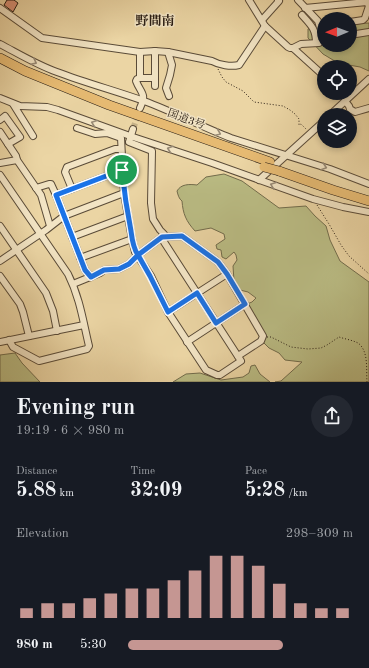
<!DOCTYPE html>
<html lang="en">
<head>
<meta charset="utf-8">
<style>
	body { margin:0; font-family:"Old Standard TT","Noto Serif JP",serif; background:#242831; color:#f1f3f6; height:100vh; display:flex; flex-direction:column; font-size:15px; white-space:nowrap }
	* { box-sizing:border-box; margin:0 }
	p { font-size:13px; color:#9ea1a6 }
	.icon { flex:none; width:22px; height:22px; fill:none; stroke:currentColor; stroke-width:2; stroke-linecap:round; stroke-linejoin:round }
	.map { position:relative; height:382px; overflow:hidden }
	.side { display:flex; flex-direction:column; background:#171b24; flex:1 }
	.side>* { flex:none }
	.needle { width:26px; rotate:269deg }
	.tools { position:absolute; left:317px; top:12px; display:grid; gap:8px }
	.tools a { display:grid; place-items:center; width:40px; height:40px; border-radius:50%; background:#171b24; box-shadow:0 2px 6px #0003; font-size:20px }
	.pin { position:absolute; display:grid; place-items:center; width:34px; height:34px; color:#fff; margin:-17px; border:2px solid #fff; border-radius:50%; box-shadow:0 1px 4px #0007 }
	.round { display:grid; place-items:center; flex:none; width:42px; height:42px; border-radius:21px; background:#242831 }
	.headline { display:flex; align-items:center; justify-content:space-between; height:68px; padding:0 16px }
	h1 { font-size:22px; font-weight:700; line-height:30px }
	.metrics { display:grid; grid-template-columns:repeat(3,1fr); gap:6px; height:68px; padding:4px 16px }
	.metrics div { display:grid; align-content:center }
	.metrics b { font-size:20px; font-weight:700 }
	.metrics small { font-size:11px; font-weight:400 }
	.metrics p { font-size:11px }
	.chart { height:112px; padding:8px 16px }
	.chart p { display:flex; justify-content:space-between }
	.chart svg { width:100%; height:72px; margin-top:4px; stroke:#c59692; stroke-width:6 }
	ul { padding:0 16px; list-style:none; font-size:13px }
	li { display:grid; grid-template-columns:64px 48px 1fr; align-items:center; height:30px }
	li i { height:10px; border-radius:5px; background:#c59692 }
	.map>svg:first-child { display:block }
</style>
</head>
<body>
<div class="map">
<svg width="369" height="382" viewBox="0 0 369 382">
	<rect width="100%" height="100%" fill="#ebd5a4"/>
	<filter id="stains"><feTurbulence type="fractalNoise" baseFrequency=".005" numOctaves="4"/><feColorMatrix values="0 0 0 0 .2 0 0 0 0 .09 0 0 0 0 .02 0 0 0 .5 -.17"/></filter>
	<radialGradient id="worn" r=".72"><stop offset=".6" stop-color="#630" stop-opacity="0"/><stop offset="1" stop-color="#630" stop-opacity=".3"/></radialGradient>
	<g fill="#babc84" stroke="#726c4c">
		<path d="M 369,23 L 369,71 L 360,67 L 338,63 L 323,54 L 308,38 L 308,29 L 314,26 L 324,26 L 324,45 L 350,45 L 350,24 Z"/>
		<path d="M 224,174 L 242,181 L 279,208 L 306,206 L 315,216 L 326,226 L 330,240 L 340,261 L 369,282 L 369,382 L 275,382 L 281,381 L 302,362 L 285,360 L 279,353 L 269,348 L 263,342 L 247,304 L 252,302 L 256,298 L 248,292 L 240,290 L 234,281 L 233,266 L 237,260 L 236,255 L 234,252 L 226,259 L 222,257 L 221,250 L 217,249 L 216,245 L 225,239 L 224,234 L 211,228 L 195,231 C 186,221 183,214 182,201 C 179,199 178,195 177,191 C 181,184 189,184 197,185 L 206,177 Z"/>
		<path d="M 15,353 L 22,363 L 40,382 L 0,382 L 0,355 Z"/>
		<path d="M 255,365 L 260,374 L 270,382 L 173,382 L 186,374 L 200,373 L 221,380 L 243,377 L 249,373 L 251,366 Z"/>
	</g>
	<path fill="#db9277" stroke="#291d14" d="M 7,0 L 14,0 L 18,3 L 13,12 L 4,5 Z"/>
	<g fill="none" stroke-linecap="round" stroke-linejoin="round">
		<path stroke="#c4b087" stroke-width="6" stroke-dasharray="6 3" stroke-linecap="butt" d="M 133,129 L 139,112"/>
		<g stroke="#5a4b38" stroke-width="8">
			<g id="minor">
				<path d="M 249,0 L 265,26 L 288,47 L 290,48 L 293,48 L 324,76"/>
				<path d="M 298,0 L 318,21 L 324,41"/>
				<path d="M 0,8 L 42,38 L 140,52 L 155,51 L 168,52 L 212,61 C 219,65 231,67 239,65 L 265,26"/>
				<path d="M 305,8 L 367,2 L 369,6 L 365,18 L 363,20 L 350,22"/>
				<path d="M 302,15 C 311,25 316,29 316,43"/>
				<path d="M 262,20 L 279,1 L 278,0"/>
				<path d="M 350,35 L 369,32"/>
				<path d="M 0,44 C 19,54 37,65 57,72 C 86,83 116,91 144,101 C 174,112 202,127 231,138 L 330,169 L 369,184"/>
				<path d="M 293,48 L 301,44 L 319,43"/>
				<path d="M 155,51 L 155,86"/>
				<path d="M 168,52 L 172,65 L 170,75 L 166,88 L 169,96"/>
				<path d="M 140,78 L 155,78"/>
				<path d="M 0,98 L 20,106 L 47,107 L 58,110 L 130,136 L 212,163 L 313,199 L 343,207 L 369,212"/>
				<path d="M 345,101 L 349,106 L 350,109 L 355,112 L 369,108"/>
				<path d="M 13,104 L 33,136"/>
				<path d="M 140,108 C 147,93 141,94 136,81 L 137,79 L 140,78 L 140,52"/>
				<path d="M 330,115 L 369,79"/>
				<path d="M 0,120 L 5,116 L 20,137 L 8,144"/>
				<path d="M 77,128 L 95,134 L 107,133 L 121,138 L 124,193 L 132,239 L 135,252 L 151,276 L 168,312 L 206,370 L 217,375 L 220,375 L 241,361 L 164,242 L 162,237 L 164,234 L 160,230 L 153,219 L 151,203 L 152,151 L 129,142 L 133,129"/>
				<path d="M 0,132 L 16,156 L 17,160 L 41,195 L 50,226"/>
				<path d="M 0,163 L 17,160"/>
				<path d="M 0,175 L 68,274 C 80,298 83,321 89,346 L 87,349 L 39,361 L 13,347 L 9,340"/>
				<path d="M 259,180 L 324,121"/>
				<path d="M 36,188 L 49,184 L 51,184 L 56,195"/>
				<path d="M 72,189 L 65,172 L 67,167 L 115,149 L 121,149"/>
				<path d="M 0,226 L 46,293 L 53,311 L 57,331"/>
				<path d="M 72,237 L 128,216"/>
				<path d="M 80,258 L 132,239"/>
				<path d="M 0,261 L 46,230 L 64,216 L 124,193"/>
				<path d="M 0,276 L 20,304 L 23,312 L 29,336"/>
				<path d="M 91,277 L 85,270 L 56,195 L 122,170"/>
				<path d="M 73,284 L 100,273 L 104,270 L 119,269 L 129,264 L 138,255 L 162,237 L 182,236 L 218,262 L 227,274 L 263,336 L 261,341 L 238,356"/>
				<path d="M 168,312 L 227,274"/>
				<path d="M 0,342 L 84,325"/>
				<path d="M 187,342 L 245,304"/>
			</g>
		</g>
		<g stroke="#291d14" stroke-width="10">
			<g id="highway">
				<path d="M 0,58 L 25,71 L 109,105 L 270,162"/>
				<path d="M 279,171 L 333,190 L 369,201"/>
			</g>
		</g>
		<g stroke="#291d14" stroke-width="1" stroke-dasharray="1 2" stroke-linecap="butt">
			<path d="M 218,69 L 222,77 L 226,82 L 243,91 L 254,102 L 283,106 L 290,110 L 295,114 L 299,119 L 299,125 L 301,124 L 307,130"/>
			<path d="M 317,205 L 329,224 L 341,245 L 349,256 L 369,274"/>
			<path d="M 267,337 L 271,337 L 291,347 L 308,349 L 321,348 L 327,345 L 339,337 C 345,339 352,340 358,343 C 369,351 366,370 367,382"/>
		</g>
		<use href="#minor" stroke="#f2e4c4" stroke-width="6"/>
		<use href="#highway" stroke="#e6ba72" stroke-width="9"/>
		<g stroke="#291d14" stroke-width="10" stroke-linecap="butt">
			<path id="highway-bridge" d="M 264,167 L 279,171"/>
		</g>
		<use href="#highway-bridge" stroke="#e6ba72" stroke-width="9"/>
	</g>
	<defs><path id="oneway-chevron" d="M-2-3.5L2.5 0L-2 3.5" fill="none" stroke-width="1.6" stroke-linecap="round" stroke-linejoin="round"/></defs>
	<g stroke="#988a75">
		<use href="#oneway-chevron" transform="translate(34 62) rotate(27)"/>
		<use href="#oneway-chevron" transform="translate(94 123) rotate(-160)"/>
		<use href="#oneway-chevron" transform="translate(218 133) rotate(22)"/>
		<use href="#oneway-chevron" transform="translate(170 149) rotate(-162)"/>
		<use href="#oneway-chevron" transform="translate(324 167) rotate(18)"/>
		<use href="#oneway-chevron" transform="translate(273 185) rotate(-160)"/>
	</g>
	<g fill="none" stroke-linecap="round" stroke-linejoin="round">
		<g stroke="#fff" stroke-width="8">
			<path id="route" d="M 122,170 L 56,195 L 85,270 L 91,277 L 104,270 L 119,269 L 129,264 L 138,255 L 162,237 L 182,236 L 218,262 L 227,274 L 245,304 L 216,323 L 197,293 L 168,312 L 150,276 L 138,255 C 133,248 132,239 131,231 C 127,211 124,191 122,170"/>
		</g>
		<use href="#route" stroke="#1a73e8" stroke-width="5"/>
	</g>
	<g text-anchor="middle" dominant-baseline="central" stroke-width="3" stroke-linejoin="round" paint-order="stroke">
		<g font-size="11" fill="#291d14" stroke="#f2e4c4">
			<text transform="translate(186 120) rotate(20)">国道3号</text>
		</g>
		<g font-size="13" font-weight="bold" fill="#291d14" stroke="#f2e4c4">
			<text x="155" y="21">野間南</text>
		</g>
	</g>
	<rect width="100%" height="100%" filter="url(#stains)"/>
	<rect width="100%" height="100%" fill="url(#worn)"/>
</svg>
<div class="tools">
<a><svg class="needle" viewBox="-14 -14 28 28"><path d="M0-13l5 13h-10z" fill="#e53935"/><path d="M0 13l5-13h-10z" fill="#9ea1a6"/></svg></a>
<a><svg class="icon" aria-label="locate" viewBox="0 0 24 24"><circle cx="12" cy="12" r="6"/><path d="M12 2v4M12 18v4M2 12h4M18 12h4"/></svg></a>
<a><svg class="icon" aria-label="layers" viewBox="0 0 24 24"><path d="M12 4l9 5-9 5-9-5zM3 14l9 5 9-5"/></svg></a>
</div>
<div class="pin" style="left:122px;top:170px;background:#1e9e55"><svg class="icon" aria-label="arrive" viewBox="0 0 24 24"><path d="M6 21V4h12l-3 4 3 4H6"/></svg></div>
</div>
<section class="side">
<div class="headline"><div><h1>Evening run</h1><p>19:19 · 6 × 980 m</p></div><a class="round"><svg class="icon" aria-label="share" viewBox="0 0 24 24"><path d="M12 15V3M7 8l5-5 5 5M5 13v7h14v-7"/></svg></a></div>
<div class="metrics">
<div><p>Distance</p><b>5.88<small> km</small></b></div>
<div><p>Time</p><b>32:09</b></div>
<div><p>Pace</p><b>5:28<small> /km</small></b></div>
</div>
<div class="chart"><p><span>Elevation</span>298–309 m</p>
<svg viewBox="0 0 160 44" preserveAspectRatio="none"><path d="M5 44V38M15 44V35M25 44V35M35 44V32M45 44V29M55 44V26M65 44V26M75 44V21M85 44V15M95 44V6M105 44V6M115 44V12M125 44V23M135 44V35M145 44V38M155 44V38"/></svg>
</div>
<ul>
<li><b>980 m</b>5:30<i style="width:69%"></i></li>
</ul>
</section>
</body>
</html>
